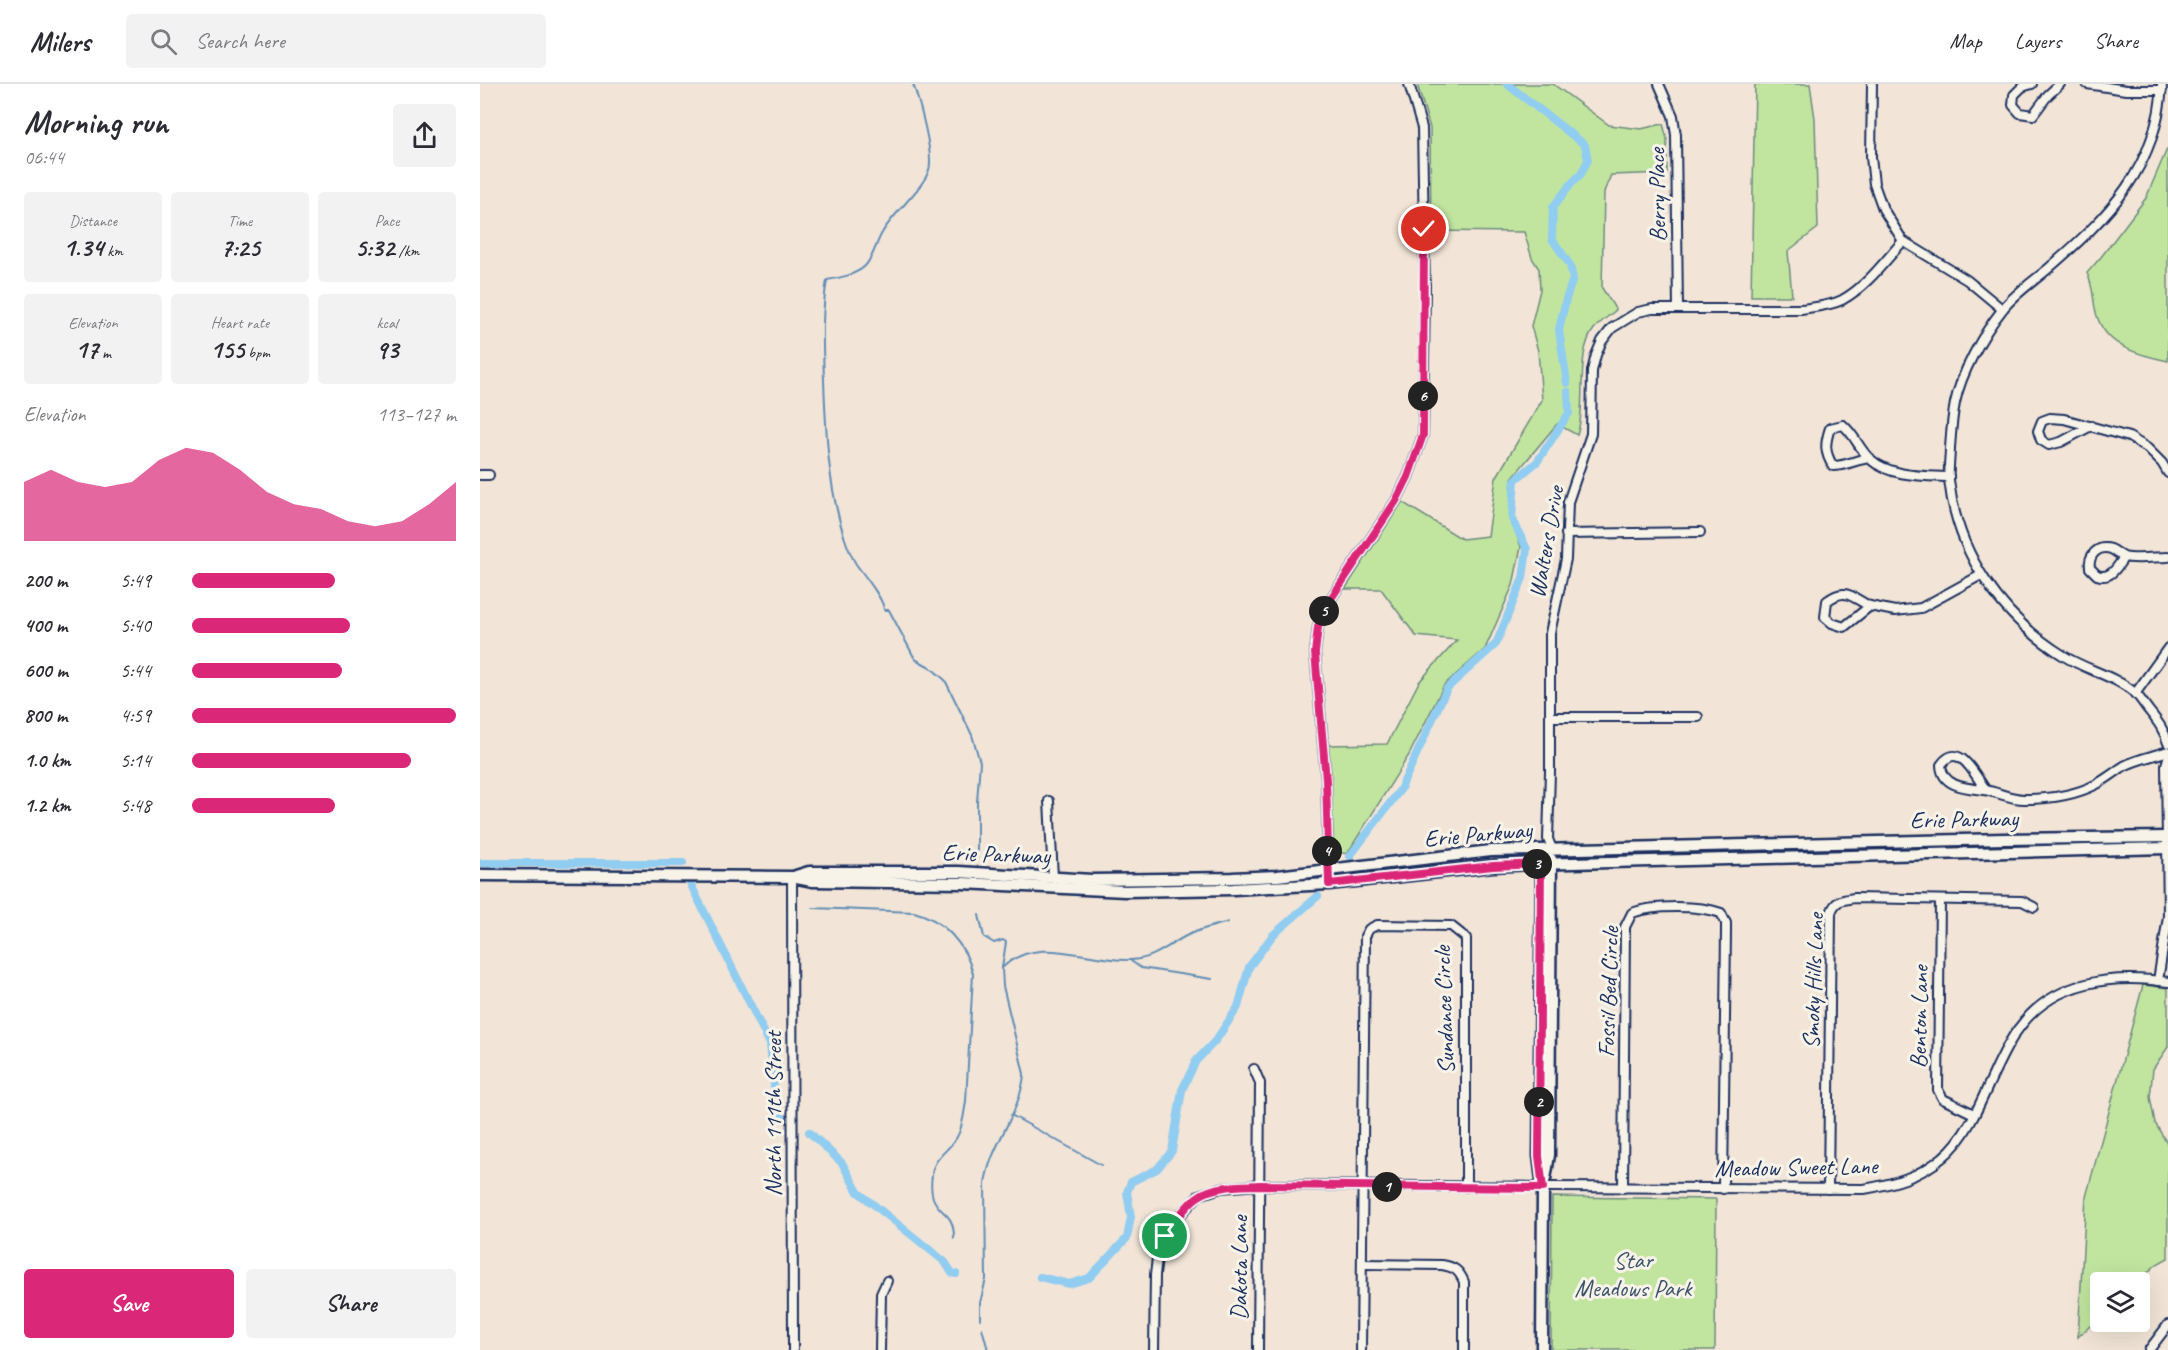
<!DOCTYPE html>
<html lang="en">
<head>
<meta charset="utf-8">
<style>
	body { margin:0; font-family:Caveat,sans-serif; background:#f2f2f3; color:#2b2b33; height:100vh; display:flex; flex-direction:column; font-size:22px; white-space:nowrap }
	* { box-sizing:border-box; margin:0 }
	p { font-size:20px; color:#7c7c81 }
	.icon { flex:none; width:33px; height:33px; fill:none; stroke:currentColor; stroke-width:2; stroke-linecap:round; stroke-linejoin:round }
	.map { position:relative; flex:1; overflow:hidden }
	.side { display:flex; flex-direction:column; background:#fff; width:480px }
	.side>* { flex:none }
	.buttons { position:absolute; left:1610px; top:1188px; display:grid; gap:12px }
	.buttons a { display:grid; place-items:center; width:60px; height:60px; border-radius:6px; background:#fff; box-shadow:0 6px 24px #0002; font-size:30px }
	.pin { position:absolute; display:grid; place-items:center; width:51px; height:51px; color:#fff; margin:-26px; border:3px solid #fff; border-radius:50%; box-shadow:0 2px 6px #0007 }
	.km { position:absolute; width:30px; height:30px; margin:-15px; border-radius:50%; background:#222; color:#fff; font-size:16px; line-height:30px; text-align:center }
	.round { display:grid; place-items:center; flex:none; width:63px; height:63px; border-radius:6px; background:#f2f2f3 }
	.summary { display:flex; align-items:center; justify-content:space-between; height:102px; padding:0 24px }
	h1 { font-size:33px; font-weight:800; line-height:45px }
	.stats { display:grid; grid-template-columns:repeat(3,1fr); gap:9px; height:102px; padding:6px 24px }
	.stats div { display:grid; align-content:center; border-radius:6px; background:#f2f2f3; text-align:center }
	.stats b { font-size:26px; font-weight:800 }
	.stats small { font-size:16px; font-weight:400 }
	.stats p { font-size:16px }
	.chart { height:168px; padding:12px 24px }
	.chart p { display:flex; justify-content:space-between }
	.chart svg { width:100%; height:108px; margin-top:6px; fill:#db2777; opacity:.7 }
	.action { display:flex; gap:12px; margin-top:auto; padding:12px 24px }
	.action a { flex:1; height:69px; border-radius:6px; background:#db2777; color:#fff; font-size:24px; font-weight:800; line-height:69px; text-align:center }
	.action a+a { background:#f2f2f3; color:#2b2b33 }
	ul { padding:0 24px; list-style:none; font-size:20px }
	li { display:grid; grid-template-columns:96px 72px 1fr; align-items:center; height:45px }
	li i { height:15px; border-radius:8px; background:#db2777 }
	header { display:flex; align-items:center; gap:36px; box-sizing:border-box; height:84px; padding:0 30px; background:#fff; border-bottom:2px solid #e1e1e2 }
	header strong { font-size:28px }
	nav { display:flex; gap:33px; margin-inline-start:auto; font-size:21px }
	.search { width:420px; height:54px; background:#f2f2f3; display:flex; align-items:center; gap:15px; box-sizing:border-box; padding:0 21px; border-radius:6px; color:#7c7c81; font-size:22px }
	main { display:flex; flex:1; min-height:0 }
	.map>svg:first-child { display:block }
</style>
</head>
<body>
<header>
<strong>Milers</strong>
<div class="search"><svg class="icon" aria-label="search" viewBox="0 0 24 24"><circle cx="10" cy="10" r="6"/><path d="M15 15l6 6"/></svg>Search here</div>
<nav><a>Map</a><a>Layers</a><a>Share</a></nav>
</header>
<main>
<section class="side">
<div class="summary"><div><h1>Morning run</h1><p>06:44</p></div><a class="round"><svg class="icon" aria-label="share" viewBox="0 0 24 24"><path d="M12 15V3M7 8l5-5 5 5M5 13v7h14v-7"/></svg></a></div>
<div class="stats">
<div><p>Distance</p><b>1.34<small> km</small></b></div>
<div><p>Time</p><b>7:25</b></div>
<div><p>Pace</p><b>5:32<small> /km</small></b></div>
</div>
<div class="stats">
<div><p>Elevation</p><b>17<small> m</small></b></div>
<div><p>Heart rate</p><b>155<small> bpm</small></b></div>
<div><p>kcal</p><b>93</b></div>
</div>
<div class="chart"><p><span>Elevation</span>113–127 m</p>
<svg viewBox="0 0 160 44" preserveAspectRatio="none"><path d="M0 44V20L10 15L20 20L30 22L40 20L50 11L60 6L70 8L80 15L90 24L100 29L110 31L120 36L130 38L140 36L150 29L160 20V44z"/></svg>
</div>
<ul>
<li><b>200 m</b>5:49<i style="width:54%"></i></li>
<li><b>400 m</b>5:40<i style="width:60%"></i></li>
<li><b>600 m</b>5:44<i style="width:57%"></i></li>
<li><b>800 m</b>4:59<i style="width:100%"></i></li>
<li><b>1.0 km</b>5:14<i style="width:83%"></i></li>
<li><b>1.2 km</b>5:48<i style="width:54%"></i></li>
</ul>
<div class="action"><a>Save</a><a>Share</a></div>
</section>
<div class="map">
<svg width="1688" height="1266" viewBox="0 0 1688 1266">
	<rect width="100%" height="100%" fill="#f2e5d7"/>
	<filter id="ink" filterUnits="userSpaceOnUse"><feTurbulence type="fractalNoise" baseFrequency=".0167" numOctaves="2"/><feDisplacementMap in="SourceGraphic" scale="12" xChannelSelector="R" yChannelSelector="G"/><feConvolveMatrix kernelMatrix="1 2 1 2 8 2 1 2 1" color-interpolation-filters="sRGB"/></filter>
	<g filter="url(#ink)">
		<g fill="#c1e59f" stroke="#6e8a7e" stroke-width="1.5">
			<path d="M 937,0 L 1073,0 L 1129,41 L 1161,45 L 1183,40 L 1187,55 L 1187,89 L 1131,91 L 1124,108 L 1122,204 L 1136,226 C 1129,232 1120,238 1114,245 C 1095,268 1107,322 1097,351 L 1077,340 L 1032,394 L 1030,432 L 1041,463 L 1033,501 L 1005,565 L 964,601 L 929,671 L 867,770 L 854,767 L 848,661 L 907,660 L 939,598 L 977,556 L 936,552 L 901,505 L 865,505 L 922,418 L 982,455 L 1008,452 L 1016,394 L 1062,316 L 1058,267 L 1051,242 L 1060,206 L 1059,185 L 1052,174 L 1044,148 L 951,147 L 950,44 Z"/>
			<path d="M 1275,0 L 1330,0 L 1335,35 L 1338,144 L 1308,167 L 1312,212 L 1271,212 Z"/>
			<path d="M 1687,65 L 1688,66 L 1688,277 C 1660,271 1629,264 1618,235 C 1612,220 1615,206 1607,189 L 1621,173 L 1666,114 Z"/>
			<path d="M 1663,901 L 1688,904 L 1688,963 L 1673,985 L 1670,1013 L 1675,1039 L 1688,1061 L 1688,1174 L 1677,1180 L 1657,1198 L 1620,1198 L 1620,1233 L 1598,1253 L 1606,1113 Z"/>
			<path d="M 1072,1113 L 1236,1115 L 1235,1266 L 1071,1266 Z"/>
		</g>
		<g fill="none" stroke-linecap="round" stroke-linejoin="round">
			<g stroke="#628db6" stroke-width="2">
				<path d="M 433,0 C 439,17 454,70 449,86 C 443,105 413,129 402,149 C 396,159 393,174 385,182 C 376,191 359,194 347,196 C 341,231 343,262 344,297 C 346,349 348,404 365,455 C 368,464 371,472 376,480 C 383,490 404,515 404,526 L 409,526 L 435,575 L 450,583 L 465,596 L 492,651 L 500,678 L 497,717 L 497,774"/>
				<path d="M 333,824 L 434,828 C 463,835 486,861 493,890 L 486,1017 C 484,1029 483,1043 477,1053 C 469,1067 453,1073 452,1091 C 451,1098 451,1108 453,1114 C 460,1132 474,1127 474,1154"/>
				<path d="M 499,831 L 504,853 L 514,859 L 523,856 L 526,858 L 522,884 L 523,902 L 544,990 C 541,1029 510,1061 505,1100 L 506,1195 L 500,1219 L 500,1235"/>
				<path d="M 651,877 L 661,884 L 732,895"/>
				<path d="M 522,884 C 558,849 607,878 650,876 C 676,875 687,861 708,851 C 720,845 735,842 748,838"/>
				<path d="M 531,1031 L 621,1081"/>
				<path d="M 502,1244 L 508,1266"/>
			</g>
			<g stroke="#91ccf1" stroke-width="8">
				<path d="M 1027,0 L 1105,61 L 1108,76 L 1101,90 L 1091,100 L 1073,123 L 1072,155 L 1090,181 L 1093,195 L 1086,215 L 1079,246 L 1087,299"/>
				<path d="M 870,772 L 920,706 L 967,604 L 1016,560 L 1043,494 L 1047,465 L 1032,435 L 1035,396 L 1057,378 L 1089,329 L 1088,308"/>
				<path d="M 0,779 L 203,779"/>
				<path d="M 209,797 L 290,960 L 295,1013 L 301,1032 L 304,1035"/>
				<path d="M 329,1048 L 362,1079 L 378,1108 L 465,1178 L 472,1189 L 476,1190"/>
				<path d="M 560,1193 L 589,1200 L 609,1194 L 647,1154 L 651,1133 L 647,1108 L 651,1098 L 677,1085 L 692,1067 L 702,1006 L 716,977 L 736,956 L 758,923 L 769,883 L 793,851 L 838,812"/>
			</g>
			<g stroke="#1b2f5e" stroke-width="12">
				<g id="street">
					<path d="M 1179,0 L 1193,32 L 1196,51 L 1198,225"/>
					<path d="M 1392,0 L 1391,73 L 1394,100 L 1403,125 L 1423,157 L 1487,196 L 1522,225"/>
					<path d="M 1552,0 L 1542,3 L 1534,11 L 1533,21 L 1540,29 L 1553,31 L 1568,11 L 1580,0"/>
					<path d="M 1607,0 L 1646,6 L 1682,6"/>
					<path d="M 1682,0 C 1678,83 1628,133 1569,184 C 1554,197 1534,210 1522,226 C 1503,250 1481,289 1475,319 C 1472,334 1471,349 1470,364 C 1470,374 1468,385 1469,396 C 1477,470 1521,533 1584,572 C 1606,586 1636,592 1656,610 C 1661,615 1665,622 1670,628 C 1678,638 1684,646 1688,659"/>
					<path d="M 1611,342 L 1581,358 L 1569,361 L 1561,356 L 1558,347 L 1562,337 L 1570,334 L 1584,335 L 1649,353 L 1667,364 L 1682,379 L 1688,389"/>
					<path d="M 1390,374 C 1377,375 1366,382 1353,382 C 1344,368 1345,359 1350,344 L 1363,341 C 1375,351 1379,365 1390,375 C 1410,393 1444,392 1469,393"/>
					<path d="M 0,391 L 9,391"/>
					<path d="M 1086,450 L 1220,448"/>
					<path d="M 1644,473 C 1637,483 1631,496 1617,491 L 1610,484 C 1608,471 1618,461 1631,465 C 1636,467 1639,471 1644,473 C 1654,476 1676,473 1688,473"/>
					<path d="M 1390,522 L 1364,543 L 1352,539 L 1345,533 L 1347,517 C 1364,504 1370,511 1387,521 L 1390,522 L 1415,527 L 1441,524 L 1501,491"/>
					<path d="M 1655,610 L 1688,564"/>
					<path d="M 1070,633 L 1218,633"/>
					<path d="M 1506,706 C 1495,692 1479,655 1461,681 C 1462,703 1486,704 1504,706 C 1518,708 1530,715 1544,715 C 1568,715 1596,711 1617,700 C 1626,695 1635,688 1644,682 C 1657,675 1674,672 1688,667"/>
					<path d="M 569,717 L 573,793"/>
					<path d="M 1072,765 L 1068,755 L 1070,688 L 1070,549 L 1086,475 L 1088,418 L 1111,350 L 1112,287 L 1116,271 L 1122,257 L 1132,244 L 1158,228 L 1172,225 L 1321,225 C 1334,223 1350,222 1362,216 C 1386,203 1405,177 1423,157"/>
					<path d="M 312,793 L 313,1266"/>
					<path d="M 849,800 L 846,695 L 835,569 L 838,543 L 846,522 L 916,417 L 928,393 L 943,351 L 945,203 L 942,44 L 929,0"/>
					<path d="M 1460,816 L 1458,1006 L 1463,1015 L 1494,1030"/>
					<path d="M 1678,897 L 1688,832 L 1686,681 L 1688,674"/>
					<path d="M 774,985 L 780,999 L 778,1266"/>
					<path d="M 1143,1104 L 1145,843 L 1152,829 C 1173,821 1219,821 1241,829 L 1246,839 L 1246,847 L 1243,1105"/>
					<path d="M 1348,1105 L 1351,829 C 1355,816 1362,816 1374,814 L 1542,817 L 1554,823"/>
					<path d="M 882,1180 L 962,1181 C 974,1183 979,1186 984,1198 L 984,1266"/>
					<path d="M 400,1266 L 401,1210 L 407,1197"/>
					<path d="M 674,1266 L 675,1191 L 677,1174 L 685,1152 L 702,1129 L 719,1111 L 741,1104 L 779,1101 L 1384,1105 C 1413,1100 1440,1093 1463,1073 C 1484,1056 1498,1025 1509,1000 C 1518,981 1526,961 1539,944 C 1574,896 1634,890 1688,898"/>
					<path d="M 881,1266 L 885,852 L 889,845 L 897,841 L 971,842 L 986,854 L 986,1103"/>
					<path d="M 1669,1266 L 1688,1241"/>
				</g>
			</g>
			<g stroke="#1b2f5e" stroke-width="15">
				<g id="secondary">
					<path d="M 1062,775 L 1059,1072 L 1063,1104 L 1062,1266"/>
					<path d="M 0,791 L 312,793 L 332,797 L 482,799 L 645,807 L 753,805 L 849,800 L 1013,782 L 1053,780 L 1688,764"/>
					<path d="M 316,792 L 329,788 L 478,788 L 612,796 L 752,794 L 797,792 L 1011,767 L 1524,755 L 1688,753"/>
					<path d="M 1065,1095 L 1069,1071 L 1071,775"/>
				</g>
			</g>
			<use href="#street" stroke="#f7f3e8" stroke-width="8"/>
			<use href="#secondary" stroke="#f7f3e8" stroke-width="10"/>
		</g>
	</g>
	<g fill="none" stroke-linecap="round" stroke-linejoin="round" filter="url(#ink)">
		<g stroke="#fff" stroke-width="12">
			<path id="route" d="M 685,1152 C 695,1139 705,1121 719,1112 C 735,1101 761,1102 779,1101 L 1063,1104 L 1059,1072 L 1061,780 L 1013,782 L 849,800 L 846,696 L 835,569 L 838,543 L 846,522 L 916,417 L 928,393 L 943,351 L 944,145"/>
		</g>
		<use href="#route" stroke="#db2777" stroke-width="8"/>
	</g>
	<g text-anchor="middle" dominant-baseline="central" stroke-width="6" stroke-linejoin="round" paint-order="stroke">
		<g font-size="24" fill="#1b2f5e" stroke="#f7f3e8">
			<text transform="translate(1177 111) rotate(-91)">Berry Place</text>
			<text transform="translate(1066 458) rotate(-80)">Walters Drive</text>
			<text transform="translate(1484 735) rotate(-1)">Erie Parkway</text>
			<text transform="translate(998 750) rotate(-5)">Erie Parkway</text>
			<text transform="translate(516 770) rotate(2)">Erie Parkway</text>
			<text transform="translate(1333 897) rotate(-88)">Smoky Hills Lane</text>
			<text transform="translate(1128 908) rotate(-88)">Fossil Bed Circle</text>
			<text transform="translate(964 926) rotate(-92)">Sundance Circle</text>
			<text transform="translate(1439 933) rotate(-89)">Benton Lane</text>
			<text transform="translate(293 1030) rotate(-90)">North 111th Street</text>
			<text transform="translate(1316 1083) rotate(-1)">Meadow Sweet Lane</text>
			<text transform="translate(759 1184) rotate(-90)">Dakota Lane</text>
		</g>
		<g font-size="24" fill="#3c536b" stroke="#f7f3e8">
			<text x="1153" y="1176">Star<tspan x="1153" dy="28">Meadows Park</tspan></text>
		</g>
	</g>
</svg>
<div class="buttons">
<a><svg class="icon" aria-label="layers" viewBox="0 0 24 24"><path d="M12 4l9 5-9 5-9-5zM3 14l9 5 9-5"/></svg></a>
</div>
<div class="pin" style="left:685px;top:1152px;background:#1e9e55"><svg class="icon" aria-label="arrive" viewBox="0 0 24 24"><path d="M6 21V4h12l-3 4 3 4H6"/></svg></div>
<div class="pin" style="left:944px;top:145px;background:#d93025"><svg class="icon" aria-label="check" viewBox="0 0 24 24"><path d="M5 12l5 5 9-10"/></svg></div>
<b class="km" style="left:907px;top:1103px">1</b>
<b class="km" style="left:1059px;top:1018px">2</b>
<b class="km" style="left:1057px;top:780px">3</b>
<b class="km" style="left:847px;top:767px">4</b>
<b class="km" style="left:844px;top:527px">5</b>
<b class="km" style="left:943px;top:312px">6</b>
</div>
</main>
</body>
</html>
